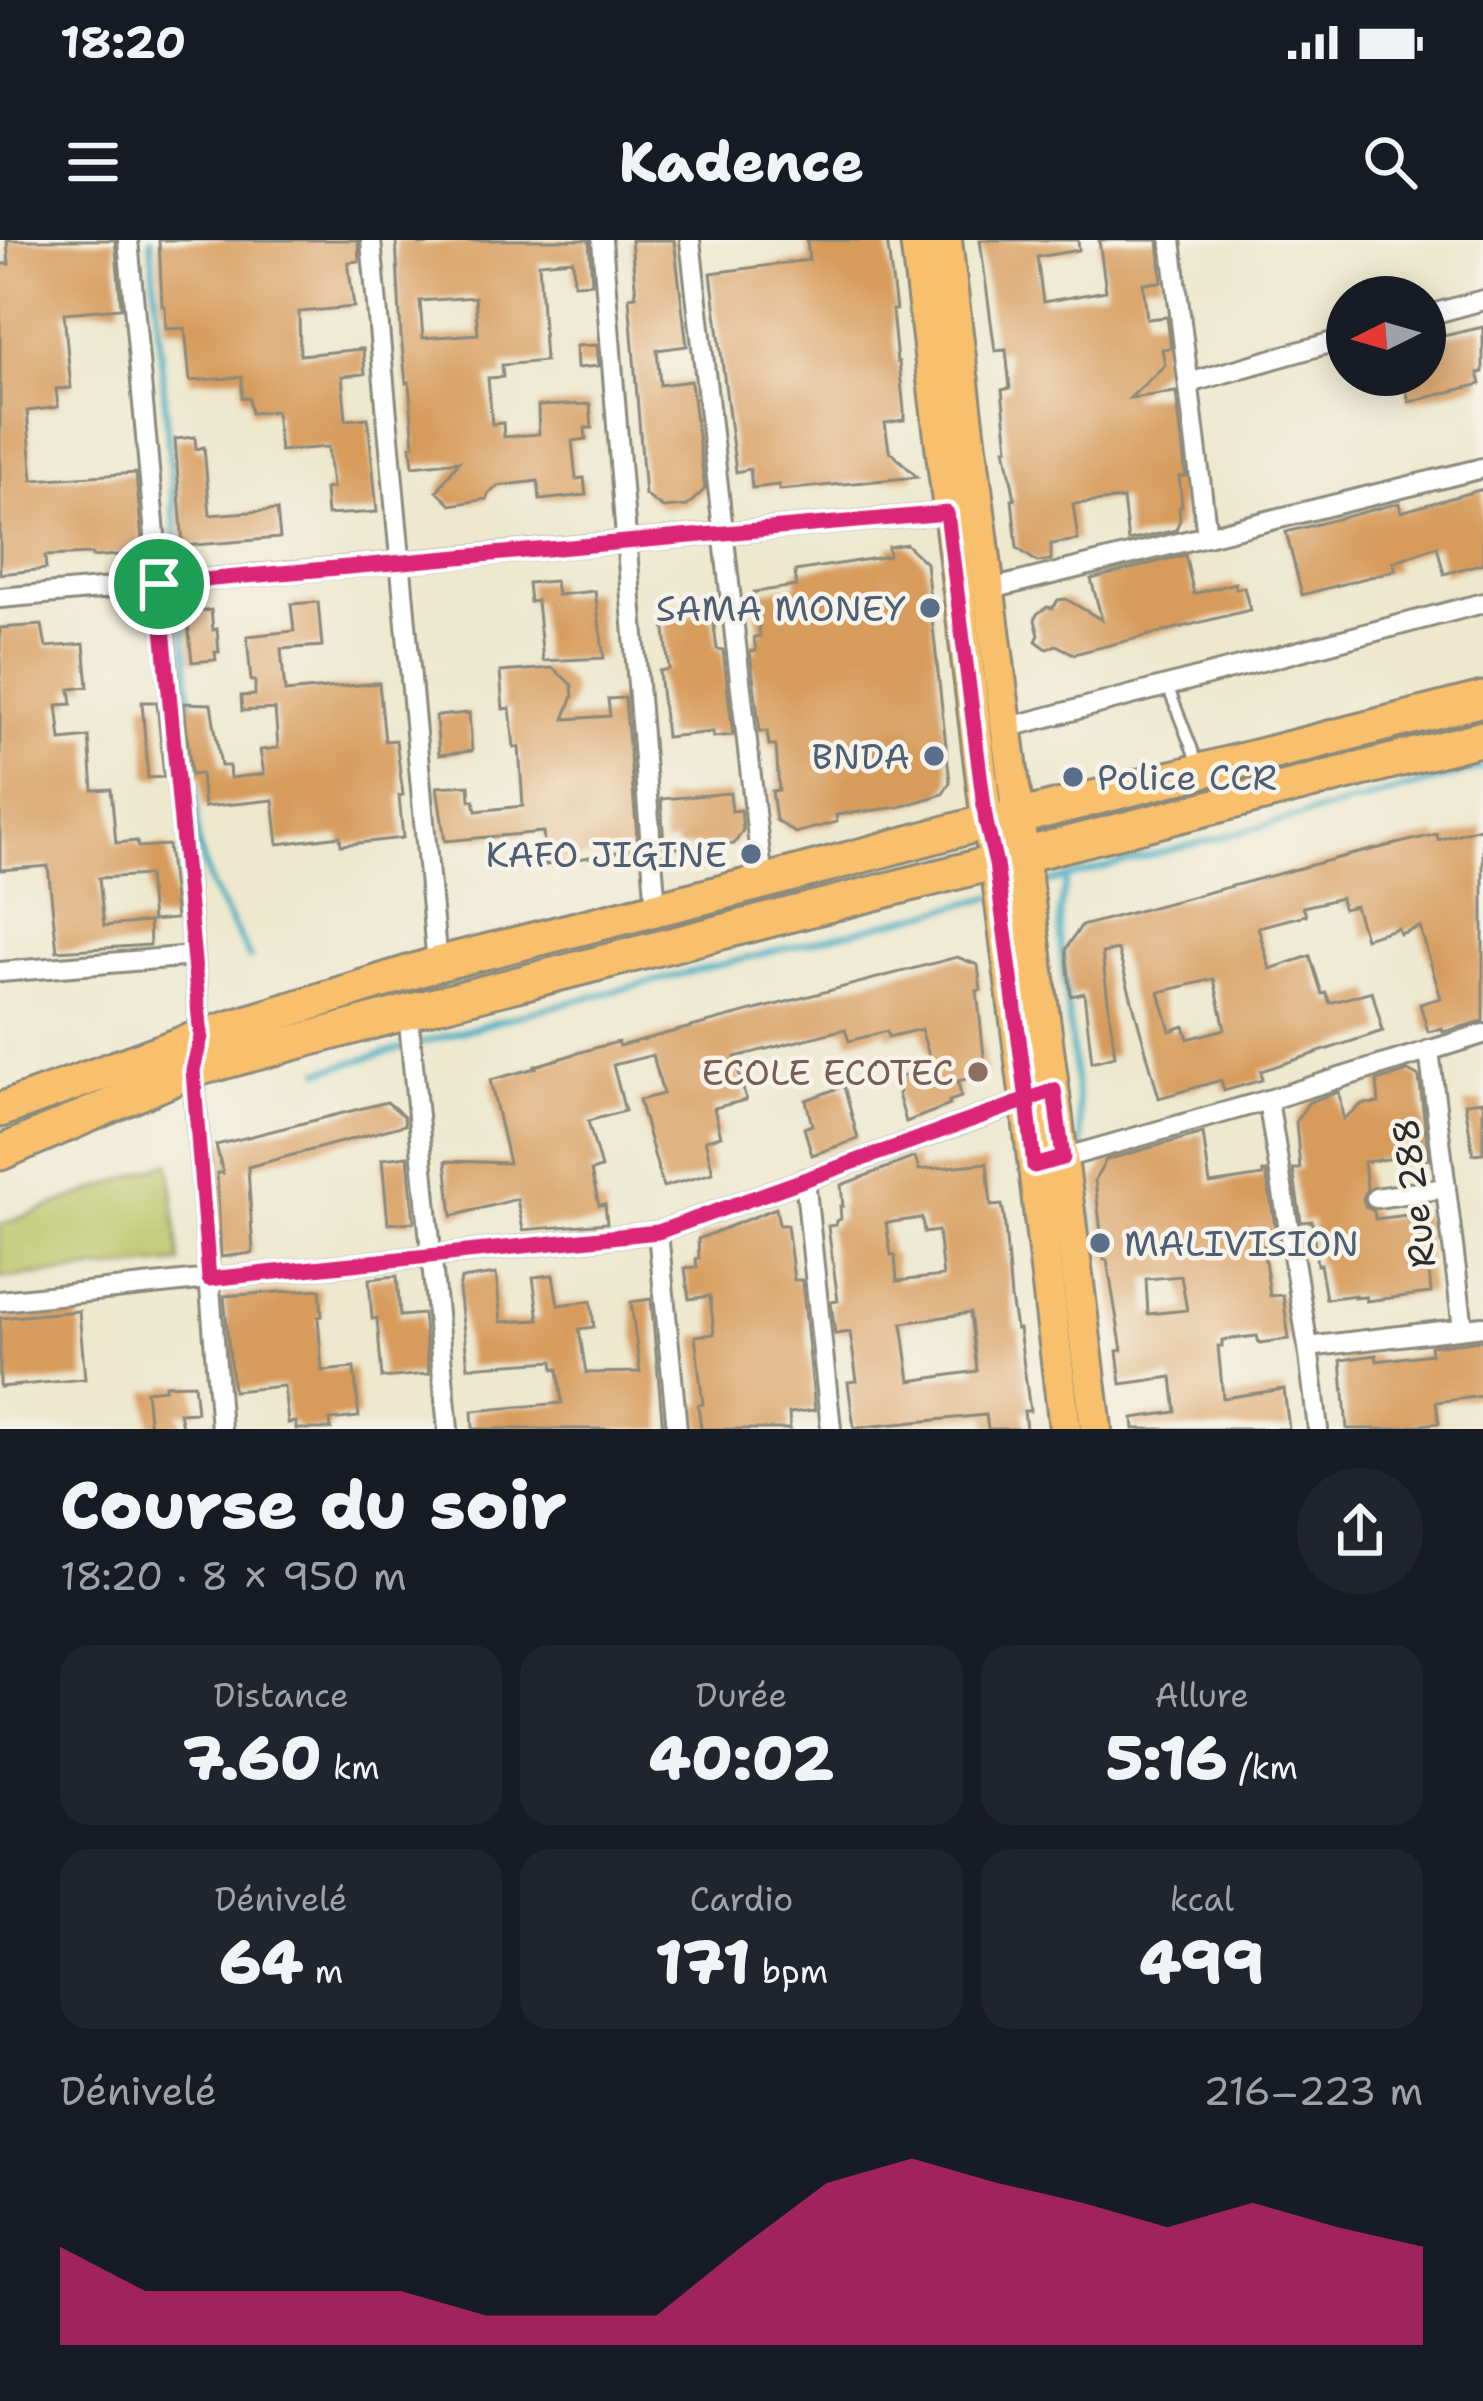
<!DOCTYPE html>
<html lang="fr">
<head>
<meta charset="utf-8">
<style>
	body { margin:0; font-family:"Shantell Sans",sans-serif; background:#20242c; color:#f1f3f6; height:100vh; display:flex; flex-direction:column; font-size:45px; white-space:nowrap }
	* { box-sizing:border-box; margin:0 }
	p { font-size:39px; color:#9ea1a6 }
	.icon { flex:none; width:66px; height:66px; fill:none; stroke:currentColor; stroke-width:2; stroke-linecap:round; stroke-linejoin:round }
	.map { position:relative; height:1189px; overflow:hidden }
	.drawer { display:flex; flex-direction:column; background:#171b24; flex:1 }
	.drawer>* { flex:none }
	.needle { width:78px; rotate:265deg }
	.controls { position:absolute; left:1326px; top:36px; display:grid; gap:24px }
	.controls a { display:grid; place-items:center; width:120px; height:120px; border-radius:50%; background:#171b24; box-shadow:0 6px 30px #0003; font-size:60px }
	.pin { position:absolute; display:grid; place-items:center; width:102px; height:102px; color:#fff; margin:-51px; border:6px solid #fff; border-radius:50%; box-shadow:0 3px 12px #0007 }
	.round { display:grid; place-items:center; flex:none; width:126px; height:126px; border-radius:63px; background:#20242c }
	.head { display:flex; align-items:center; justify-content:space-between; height:204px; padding:0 60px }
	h1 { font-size:66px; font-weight:800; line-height:90px }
	.metrics { display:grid; grid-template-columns:repeat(3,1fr); gap:18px; height:204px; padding:12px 60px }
	.metrics div { display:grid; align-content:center; border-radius:30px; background:#20242c; text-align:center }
	.metrics b { font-size:60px; font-weight:800 }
	.metrics small { font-size:33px; font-weight:400 }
	.metrics p { font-size:33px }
	.chart { height:336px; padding:24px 60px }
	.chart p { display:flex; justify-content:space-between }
	.chart svg { width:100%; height:216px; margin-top:12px; fill:#db2777; opacity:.7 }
	.status { display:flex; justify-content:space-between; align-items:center; height:84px; padding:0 60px; background:#171b24; direction:ltr }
	.status svg { height:33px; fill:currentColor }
	header { display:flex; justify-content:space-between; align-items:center; height:156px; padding:0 60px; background:#171b24; font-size:54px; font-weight:800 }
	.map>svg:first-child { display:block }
</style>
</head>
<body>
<div class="status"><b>18:20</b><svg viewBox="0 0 49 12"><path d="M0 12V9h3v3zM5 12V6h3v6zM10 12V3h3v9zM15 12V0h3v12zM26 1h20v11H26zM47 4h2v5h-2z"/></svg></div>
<header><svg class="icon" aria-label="menu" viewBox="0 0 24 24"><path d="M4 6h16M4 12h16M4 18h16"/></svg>Kadence<svg class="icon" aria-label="search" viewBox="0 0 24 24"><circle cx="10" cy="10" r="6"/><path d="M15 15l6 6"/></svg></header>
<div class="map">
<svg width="1483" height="1189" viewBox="0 0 1483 1189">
	<rect width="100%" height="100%" fill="#f7f3e8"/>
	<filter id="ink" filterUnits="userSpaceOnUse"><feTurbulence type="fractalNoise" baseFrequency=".00833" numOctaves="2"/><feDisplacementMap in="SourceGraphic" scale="24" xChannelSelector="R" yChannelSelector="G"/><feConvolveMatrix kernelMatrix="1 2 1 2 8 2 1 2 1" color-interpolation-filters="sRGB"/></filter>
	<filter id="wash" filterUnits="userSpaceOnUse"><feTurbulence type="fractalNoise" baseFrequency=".004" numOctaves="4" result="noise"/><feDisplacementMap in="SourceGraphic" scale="48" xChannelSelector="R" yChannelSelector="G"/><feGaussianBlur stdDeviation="2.7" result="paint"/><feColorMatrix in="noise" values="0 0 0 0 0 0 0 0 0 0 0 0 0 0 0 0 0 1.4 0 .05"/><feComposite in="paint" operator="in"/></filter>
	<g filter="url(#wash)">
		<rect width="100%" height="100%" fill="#ede8ce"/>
		<path fill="#b9c567" stroke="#727849" stroke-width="3" d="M 170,922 L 180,1023 L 0,1038 L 0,985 Z"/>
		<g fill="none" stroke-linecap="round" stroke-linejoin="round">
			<g stroke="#41acc0" stroke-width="6">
				<path d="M 151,0 L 191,469"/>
				<path d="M 195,530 L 198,603 L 211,645 L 250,718"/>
				<path d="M 1067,638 L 1060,670 L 1059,692 L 1092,991"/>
				<path d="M 1039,645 L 1483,528"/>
				<path d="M 321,831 L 538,770 L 992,657"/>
			</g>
		</g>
		<g id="blocks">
			<g fill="#d79b5c" fill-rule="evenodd">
				<path d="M 7,0 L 115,0 L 121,68 L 64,73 L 71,148 L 56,149 L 58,167 L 27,171 L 33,240 L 136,233 L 143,313 L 92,317 L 92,314 L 45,316 L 46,329 L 0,334 L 0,24 L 9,24 Z"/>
				<path d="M 159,0 L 358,0 L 359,21 L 348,22 L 354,67 L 299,72 L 300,115 L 363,109 L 365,134 L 342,136 L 346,180 L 368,178 L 377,272 L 327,275 L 325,249 L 332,248 L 328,207 L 280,211 L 276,171 L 251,173 L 249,158 L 242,158 L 242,137 L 190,141 L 185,88 L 166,89 L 165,66 L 162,66 Z"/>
				<path d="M 396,0 L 420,0 L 420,5 L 485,0 L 589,0 L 592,43 L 574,44 L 573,20 L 539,23 L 545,121 L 502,125 L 503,137 L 488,138 L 492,184 L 503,183 L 504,197 L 539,194 L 538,166 L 590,164 L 592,188 L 585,188 L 586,199 L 572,201 L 576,239 L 584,238 L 586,255 L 540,260 L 538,241 L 498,246 L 488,254 L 487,259 L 451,265 L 437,251 L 459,221 L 413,226 L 411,206 L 414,205 L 409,142 L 406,143 L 401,96 ZM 475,57 L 478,94 L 423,98 L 420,61 Z"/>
				<path d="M 631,0 L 674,0 L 687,106 L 657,110 L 660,145 L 691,141 L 691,143 L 705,249 L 687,266 L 663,268 L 645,255 L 629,57 L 636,56 Z"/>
				<path d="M 807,0 L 887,0 L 896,70 L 892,70 L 897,122 L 899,122 L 904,170 L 904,180 L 885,183 L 889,210 L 917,237 L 779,250 L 779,245 L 752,248 L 750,229 L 736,232 L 711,33 L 809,20 Z"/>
				<path d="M 980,0 L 1078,0 L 1079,10 L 1037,17 L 1043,62 L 1106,51 L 1099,0 L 1158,0 L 1162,42 L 1143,43 L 1147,79 L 1167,77 L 1171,108 L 1162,109 L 1165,125 L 1130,158 L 1176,152 L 1186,236 L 1179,237 L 1182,266 L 1179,267 L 1180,279 L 1176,290 L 1128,301 L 1123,259 L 1073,264 L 1078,300 L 1051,304 L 1051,320 L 1037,322 L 1017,308 L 1012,259 L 1015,259 L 1005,208 L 1008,208 L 1002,150 L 1010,148 L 1006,110 L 995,111 Z"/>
				<path d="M 1442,85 L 1444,96 L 1483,87 L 1483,132 L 1478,133 L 1481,144 L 1409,162 L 1403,135 L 1425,135 L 1425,90 Z"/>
				<path d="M 597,105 L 599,126 L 577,128 L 576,106 Z"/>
				<path d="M 195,197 L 196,209 L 204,207 L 210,275 L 277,270 L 280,298 L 183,306 L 175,199 Z"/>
				<path d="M 1483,249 L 1483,323 L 1444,334 L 1437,306 L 1393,322 L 1396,330 L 1302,355 L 1286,292 L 1399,263 L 1401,272 Z"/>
				<path d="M 906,304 L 926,323 L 950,542 L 943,554 L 899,567 L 836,575 L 837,582 L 795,593 L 776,580 L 772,551 L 779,550 L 776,505 L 769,505 L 767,491 L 760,492 L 750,411 L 756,411 L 754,397 L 760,396 L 754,352 L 796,346 L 795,331 L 889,316 L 888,307 Z"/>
				<path d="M 1185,315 L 1194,354 L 1235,343 L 1236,349 L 1244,347 L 1250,370 L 1074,414 L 1056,405 L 1047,409 L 1036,401 L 1039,395 L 1035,380 L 1037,374 L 1047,367 L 1053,368 L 1058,360 L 1066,359 L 1102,380 L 1091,339 Z"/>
				<path d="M 555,341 L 557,355 L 595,351 L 604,418 L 543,421 L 537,361 L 530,362 L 528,343 Z"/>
				<path d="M 318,362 L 322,406 L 281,409 L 285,452 L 379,443 L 385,501 L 396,500 L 403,555 L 399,556 L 403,598 L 341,605 L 340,596 L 278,604 L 273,560 L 204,567 L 201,534 L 191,535 L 184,463 L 211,464 L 221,526 L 229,526 L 230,538 L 264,534 L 260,510 L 278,508 L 275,469 L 242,471 L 241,456 L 255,455 L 255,441 L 251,441 L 247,396 L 294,391 L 291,364 Z"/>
				<path d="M 211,370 L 213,390 L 217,389 L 219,412 L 215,412 L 216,420 L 192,422 L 187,372 Z"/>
				<path d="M 712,371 L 717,409 L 723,410 L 733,495 L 713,497 L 713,492 L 666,497 L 659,431 L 669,429 L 664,380 Z"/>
				<path d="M 42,385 L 46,407 L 84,404 L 88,447 L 70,449 L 72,464 L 57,465 L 61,500 L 89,497 L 93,550 L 111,549 L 116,603 L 137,601 L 138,607 L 168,605 L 176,679 L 152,681 L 148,635 L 99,638 L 104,686 L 149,682 L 150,705 L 57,711 L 48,626 L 0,630 L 0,388 Z"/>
				<path d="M 553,428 L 572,445 L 573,456 L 564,479 L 610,476 L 608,459 L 625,458 L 638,608 L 546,625 L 543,592 L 445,601 L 437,547 L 469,545 L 470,560 L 474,560 L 476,571 L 523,566 L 519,507 L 514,508 L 510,468 L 503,469 L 500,432 Z"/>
				<path d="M 142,462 L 157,462 L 164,537 L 148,538 Z"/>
				<path d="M 469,473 L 472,511 L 439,515 L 436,476 Z"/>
				<path d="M 730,553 L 732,571 L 741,570 L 743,590 L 734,604 L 677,608 L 676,602 L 664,604 L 661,559 Z"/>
				<path d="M 1483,587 L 1483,781 L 1443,792 L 1442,788 L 1428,792 L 1420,764 L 1441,758 L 1420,687 L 1400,694 L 1398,688 L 1365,698 L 1355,666 L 1343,669 L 1341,658 L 1303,667 L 1306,675 L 1258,687 L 1270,729 L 1310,716 L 1322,754 L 1326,753 L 1330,763 L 1372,751 L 1383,791 L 1261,831 L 1262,840 L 1224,851 L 1221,840 L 1159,858 L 1118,710 L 1102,713 L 1115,816 L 1092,822 L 1084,753 L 1071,756 L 1066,709 L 1081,686 L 1338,618 L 1437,594 L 1438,600 ZM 1214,739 L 1225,789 L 1188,799 L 1184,786 L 1170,791 L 1159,752 Z"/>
				<path d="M 957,717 L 978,725 L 981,750 L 977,751 L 986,834 L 958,841 L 961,857 L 949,861 L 950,865 L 906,882 L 898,854 L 900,852 L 897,838 L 932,825 L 921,789 L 888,797 L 887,791 L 849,801 L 845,789 L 735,817 L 746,860 L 714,868 L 721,896 L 705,900 L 713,933 L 663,947 L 639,860 L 663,854 L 653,815 L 613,825 L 625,871 L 588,881 L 601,928 L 591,931 L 599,965 L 605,964 L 607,983 L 523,990 L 517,959 L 452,976 L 446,921 L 509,923 L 490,840 L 536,828 L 535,826 L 598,807 L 618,802 L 619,806 Z"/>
				<path d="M 1408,831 L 1419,837 L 1429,919 L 1405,922 L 1403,917 L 1364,922 L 1367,948 L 1363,959 L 1366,967 L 1374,971 L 1375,979 L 1424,973 L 1431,1053 L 1366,1061 L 1366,1057 L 1354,1058 L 1355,1055 L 1326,1059 L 1320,1024 L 1317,1025 L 1312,981 L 1301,982 L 1293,929 L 1300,929 L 1296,881 L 1309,862 L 1339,852 L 1343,879 L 1362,864 L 1379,863 L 1377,841 Z"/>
				<path d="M 844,846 L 858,899 L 812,915 L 804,888 L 812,885 L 806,860 Z"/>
				<path d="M 1483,861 L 1483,913 L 1473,914 L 1465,863 Z"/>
				<path d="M 387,862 L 404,876 L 405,885 L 248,927 L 253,1013 L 221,1017 L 217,933 L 223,933 L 216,905 Z"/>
				<path d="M 1203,893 L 1210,944 L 1263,936 L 1263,932 L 1266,932 L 1278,1004 L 1263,1006 L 1270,1056 L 1283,1055 L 1289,1099 L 1259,1103 L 1257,1096 L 1222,1100 L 1222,1106 L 1218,1106 L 1223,1158 L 1284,1149 L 1289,1189 L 1134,1189 L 1133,1178 L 1176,1172 L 1172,1137 L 1121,1144 L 1117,1111 L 1122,1110 L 1107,1020 L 1104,1020 L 1095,940 L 1106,920 ZM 1181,1036 L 1187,1070 L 1148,1074 L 1146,1039 Z"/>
				<path d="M 408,916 L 414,982 L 388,984 L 382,919 Z"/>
				<path d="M 915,917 L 919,930 L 987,923 L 991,966 L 1002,965 L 1004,975 L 1011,1058 L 1016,1089 L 1019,1089 L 1030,1171 L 1024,1171 L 1026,1189 L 988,1189 L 986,1175 L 854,1188 L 848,1142 L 857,1141 L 850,1092 L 835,1094 L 831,1062 L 838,1061 L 828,986 L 836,985 L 836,981 L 841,979 L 840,966 L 843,966 L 841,945 ZM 922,978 L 924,993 L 938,991 L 943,1036 L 897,1041 L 895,1015 L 891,1015 L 886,983 ZM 970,1073 L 977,1131 L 910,1141 L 902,1083 Z"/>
				<path d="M 776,968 L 779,985 L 787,985 L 794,1040 L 802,1040 L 815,1170 L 789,1173 L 790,1189 L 701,1189 L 698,1165 L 703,1164 L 695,1096 L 714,1094 L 710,1056 L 689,1059 L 685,1028 L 697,1027 L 696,1019 L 699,1018 L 698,999 Z"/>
				<path d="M 496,1034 L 501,1082 L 539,1080 L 533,1037 L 553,1035 L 558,1065 L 591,1061 L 594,1087 L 579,1089 L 586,1133 L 640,1132 L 631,1062 L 651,1059 L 663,1189 L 473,1189 L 472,1171 L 562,1163 L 558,1129 L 554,1129 L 553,1121 L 468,1127 L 459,1049 L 461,1039 Z"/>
				<path d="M 397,1036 L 400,1076 L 423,1074 L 429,1134 L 382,1138 L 377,1078 L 372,1079 L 369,1039 Z"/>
				<path d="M 320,1049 L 322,1076 L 318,1077 L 322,1131 L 354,1128 L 359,1177 L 330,1180 L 331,1189 L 296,1189 L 296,1182 L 288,1183 L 284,1146 L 233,1151 L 224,1056 Z"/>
				<path d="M 79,1071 L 85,1139 L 0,1147 L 0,1078 Z"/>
				<path d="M 1483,1100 L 1483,1156 L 1436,1162 L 1439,1183 L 1388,1189 L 1347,1189 L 1341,1120 L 1376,1115 L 1377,1121 L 1431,1114 L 1430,1106 Z"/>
				<path d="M 194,1144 L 197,1172 L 179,1173 L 182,1186 L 150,1189 L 146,1151 L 165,1149 L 165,1145 Z"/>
			</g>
		</g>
	</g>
	<g filter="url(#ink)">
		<use href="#blocks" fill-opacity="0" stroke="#8c8a7c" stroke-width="3"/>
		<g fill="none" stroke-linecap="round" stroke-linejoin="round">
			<g stroke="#8c8a7c" stroke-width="15">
				<path id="lane" d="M 1167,445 L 1198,524"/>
			</g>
			<g stroke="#8c8a7c" stroke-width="24">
				<g id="street">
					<path d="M 128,0 L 201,797 L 193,830 L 221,1189"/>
					<path d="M 371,0 L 437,724"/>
					<path d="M 602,0 L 656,668"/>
					<path d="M 690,0 L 763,642"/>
					<path d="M 1171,0 L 1207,296"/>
					<path d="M 1425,76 L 1483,60"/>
					<path d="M 1189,143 L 1347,98"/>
					<path d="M 987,350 L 1483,228"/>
					<path d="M 0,358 L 947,273"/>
					<path d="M 1006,488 L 1483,363"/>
					<path d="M 0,732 L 193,716"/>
					<path d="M 408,772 L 448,1189"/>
					<path d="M 1429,810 L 1463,1088"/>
					<path d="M 1268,860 L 1308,1107 L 1318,1189"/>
					<path d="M 1056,920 L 1268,860 L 1483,794"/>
					<path d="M 805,939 L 831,1189"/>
					<path d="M 1376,958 L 1446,948"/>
					<path d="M 658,992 L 677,1189"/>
					<path d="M 0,1061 L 658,992 L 1030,859"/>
					<path d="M 1308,1107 L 1483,1086"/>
				</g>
			</g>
			<g stroke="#8c8a7c" stroke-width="36">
				<g id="primary">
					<path d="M 916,0 L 987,582 L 996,624 L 1026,860 L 1065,1189"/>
					<path d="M 946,0 C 992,397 1048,792 1096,1189"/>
				</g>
			</g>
			<g stroke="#8c8a7c" stroke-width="39">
				<g id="highway">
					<path d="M 0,870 L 201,797 L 437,724 L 763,642 L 987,582 L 1019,577 L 1483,459"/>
					<path d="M 0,913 L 193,830 L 408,772 L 1483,498"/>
				</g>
			</g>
			<use href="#lane" stroke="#fff" stroke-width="9"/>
			<use href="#street" stroke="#fff" stroke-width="18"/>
			<use href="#primary" stroke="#f8bf6c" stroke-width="30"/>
			<use href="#highway" stroke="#f8bf6c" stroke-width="33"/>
		</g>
	</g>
	<g fill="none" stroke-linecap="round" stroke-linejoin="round" filter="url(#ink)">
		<g stroke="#fff" stroke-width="24">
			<path id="route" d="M 159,344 L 201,797 L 193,830 L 209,1039 L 658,992 L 1027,860 L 1034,926 L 1063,918 L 1054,850 L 1027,860 L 996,624 L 986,582 L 947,273 L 159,344"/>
		</g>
		<use href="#route" stroke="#db2777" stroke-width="15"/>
	</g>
	<g fill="#5c6f8a" stroke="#f7f3e8" stroke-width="4.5">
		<circle cx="930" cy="368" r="12"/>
		<circle cx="934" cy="516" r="12"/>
		<circle cx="1073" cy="537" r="12"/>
		<circle cx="751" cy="614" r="12"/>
		<circle cx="1100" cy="1003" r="12"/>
	</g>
	<circle fill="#8d6e63" stroke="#f7f3e8" stroke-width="4.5" cx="978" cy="832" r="12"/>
	<g text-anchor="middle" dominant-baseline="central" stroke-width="9" stroke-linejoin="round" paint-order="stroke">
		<g font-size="36" fill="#4e5e75" stroke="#f7f3e8" text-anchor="end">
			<text x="906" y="368">SAMA MONEY</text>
			<text x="910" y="516">BNDA</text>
			<text x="1097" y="537" text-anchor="start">Police CCR</text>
			<text x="727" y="614">KAFO JIGINE</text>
			<text x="1124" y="1003" text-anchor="start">MALIVISION</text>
		</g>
		<g font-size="36" fill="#785e54" stroke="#f7f3e8" text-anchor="end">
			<text x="954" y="832">ECOLE ECOTEC</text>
		</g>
		<g font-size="36" fill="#2b2b2b" stroke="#f7f3e8">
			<text transform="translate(1414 953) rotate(-97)">Rue 288</text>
		</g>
	</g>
</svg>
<div class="controls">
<a><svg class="needle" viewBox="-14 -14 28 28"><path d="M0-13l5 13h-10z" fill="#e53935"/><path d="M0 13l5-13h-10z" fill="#9ea1a6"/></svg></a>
</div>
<div class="pin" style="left:159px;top:344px;background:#1e9e55"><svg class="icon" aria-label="arrive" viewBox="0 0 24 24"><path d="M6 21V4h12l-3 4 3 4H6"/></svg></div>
</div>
<section class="drawer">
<div class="head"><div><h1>Course du soir</h1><p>18:20 · 8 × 950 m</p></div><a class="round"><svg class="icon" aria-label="share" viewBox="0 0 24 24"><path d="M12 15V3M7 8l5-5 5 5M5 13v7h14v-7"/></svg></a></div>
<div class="metrics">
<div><p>Distance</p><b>7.60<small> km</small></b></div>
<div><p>Durée</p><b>40:02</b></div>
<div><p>Allure</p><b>5:16<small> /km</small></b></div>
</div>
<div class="metrics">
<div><p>Dénivelé</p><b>64<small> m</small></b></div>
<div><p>Cardio</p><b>171<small> bpm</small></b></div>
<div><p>kcal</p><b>499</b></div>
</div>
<div class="chart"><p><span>Dénivelé</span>216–223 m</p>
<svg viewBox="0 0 160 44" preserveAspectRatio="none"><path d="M0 44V24L10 33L20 33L30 33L40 33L50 38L60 38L70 38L80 24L90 11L100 6L110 11L120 15L130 20L140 15L150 20L160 24V44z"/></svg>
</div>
</section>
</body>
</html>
